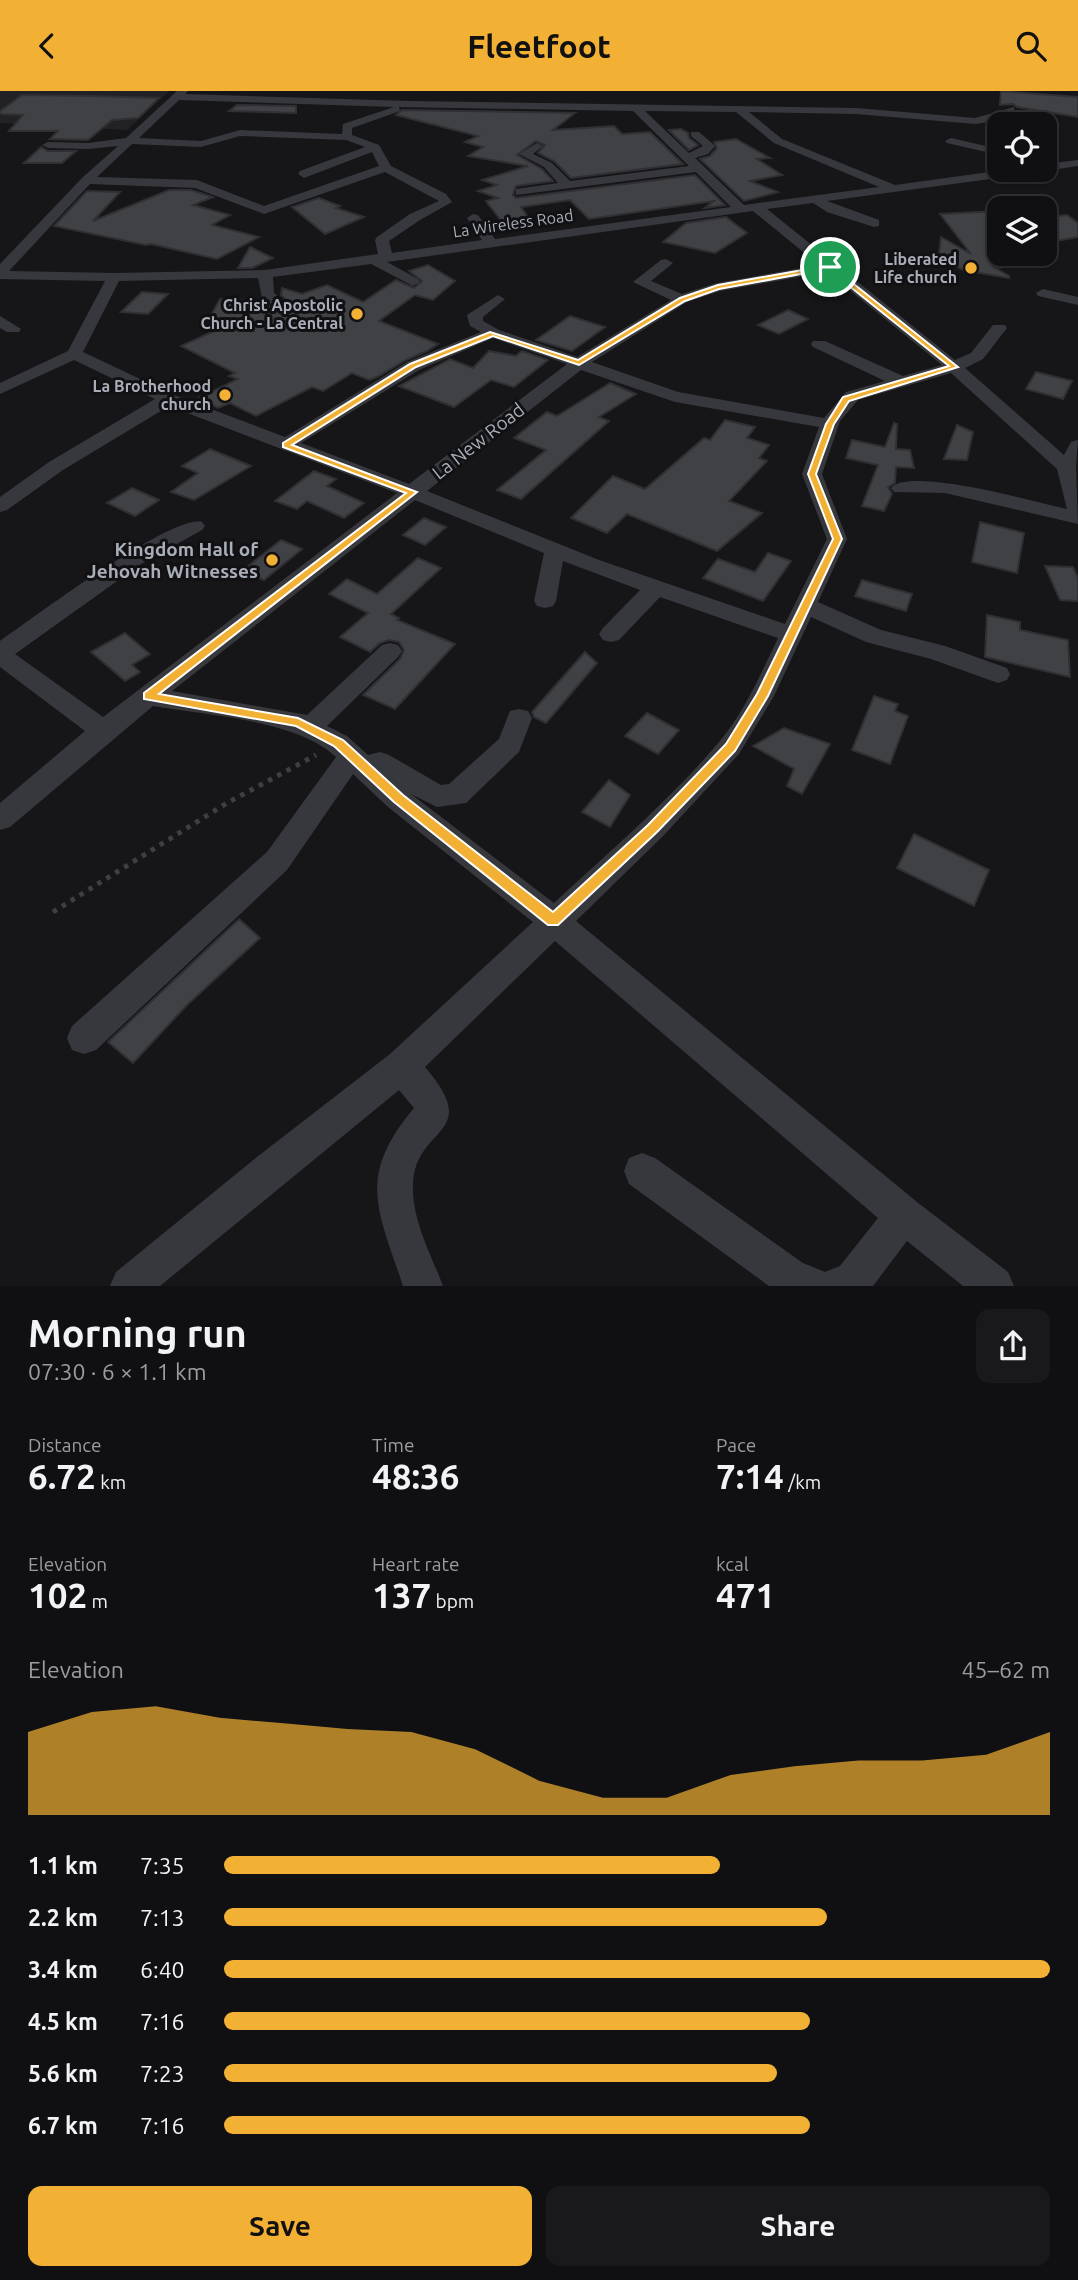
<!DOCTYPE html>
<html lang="en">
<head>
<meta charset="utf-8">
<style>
	body { margin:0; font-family:Ubuntu,sans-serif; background:#19191b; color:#f1f3f6; height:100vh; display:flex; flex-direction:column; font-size:26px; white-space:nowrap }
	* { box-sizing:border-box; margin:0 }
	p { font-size:23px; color:#9c9d9f }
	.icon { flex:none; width:38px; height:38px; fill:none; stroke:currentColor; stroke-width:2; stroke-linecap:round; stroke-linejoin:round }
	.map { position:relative; height:1195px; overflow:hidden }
	.drawer { display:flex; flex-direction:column; background:#101012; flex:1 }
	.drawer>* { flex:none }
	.controls { position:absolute; left:987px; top:21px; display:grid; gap:14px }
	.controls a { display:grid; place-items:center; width:70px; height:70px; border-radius:14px; background:#101012; box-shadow:0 2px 5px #0004,0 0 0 2px #303032; font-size:35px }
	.pin { position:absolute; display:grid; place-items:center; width:60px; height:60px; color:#fff; margin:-30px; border:4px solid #fff; border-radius:50%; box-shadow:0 2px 7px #0007 }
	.round { display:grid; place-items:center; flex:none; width:74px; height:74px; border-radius:14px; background:#19191b }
	.overview { display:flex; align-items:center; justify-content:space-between; height:119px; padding:0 28px }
	h1 { font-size:38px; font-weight:700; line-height:52px }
	.metrics { display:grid; grid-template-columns:repeat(3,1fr); gap:10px; height:119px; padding:7px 28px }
	.metrics div { display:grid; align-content:center }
	.metrics b { font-size:35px; font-weight:700 }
	.metrics small { font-size:19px; font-weight:400 }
	.metrics p { font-size:19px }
	.chart { height:196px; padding:14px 28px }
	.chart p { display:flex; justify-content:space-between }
	.chart svg { width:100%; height:126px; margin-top:7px; fill:#f2b134; opacity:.7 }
	.button { display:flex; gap:14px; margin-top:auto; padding:14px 28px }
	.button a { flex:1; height:80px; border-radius:14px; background:#f2b134; color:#111; font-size:28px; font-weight:700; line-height:80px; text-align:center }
	.button a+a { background:#19191b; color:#f1f3f6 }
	ul { padding:0 28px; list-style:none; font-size:23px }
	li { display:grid; grid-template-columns:112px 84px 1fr; align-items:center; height:52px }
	li i { height:18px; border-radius:9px; background:#f2b134 }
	header { display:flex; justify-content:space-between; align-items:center; height:91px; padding:0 28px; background:#f2b134; color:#111; font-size:32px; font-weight:700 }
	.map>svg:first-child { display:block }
</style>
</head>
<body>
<header><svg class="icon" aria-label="back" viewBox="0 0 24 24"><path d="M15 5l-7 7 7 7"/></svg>Fleetfoot<svg class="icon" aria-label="search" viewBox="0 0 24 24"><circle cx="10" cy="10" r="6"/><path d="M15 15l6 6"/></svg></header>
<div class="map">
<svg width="1078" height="1195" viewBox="0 0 1078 1195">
	<rect width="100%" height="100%" fill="#161618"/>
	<path fill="#222225" d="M 0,0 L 169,0 L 127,39 L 0,32 Z"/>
	<g fill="#404145" stroke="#303034" stroke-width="2">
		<path d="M 1001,0 L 1078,6 L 1078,26 L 1017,16 L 1013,13 L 1000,14 Z"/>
		<path d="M 22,4 L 89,5 L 159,7 L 138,27 L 112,29 L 88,49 L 50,48 L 58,40 L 9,40 L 23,24 L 0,23 L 0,20 Z"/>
		<path d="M 237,14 L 296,15 L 296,22 L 229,20 Z"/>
		<path d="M 402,19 L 575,22 L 553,39 L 614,35 L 622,43 L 650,41 L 683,73 L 571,87 L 554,70 L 538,62 L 545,54 L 536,50 L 517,64 L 542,78 L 553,90 L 516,95 L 513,104 L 516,107 L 695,84 L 725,114 L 705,117 L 714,110 L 589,128 L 570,109 L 521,116 L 528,126 L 502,131 L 486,110 L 498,107 L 478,100 L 497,94 L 482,89 L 528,75 L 468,65 L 483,56 L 465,51 L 478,45 L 396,24 Z"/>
		<path d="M 681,38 L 688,42 L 689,47 L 698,54 L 689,59 L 669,39 Z"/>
		<path d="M 736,48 L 770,67 L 757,68 L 782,84 L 750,90 L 778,101 L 744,110 L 700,68 L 710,65 L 717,57 L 714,51 Z"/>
		<path d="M 41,56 L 48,60 L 76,60 L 62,72 L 24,72 Z"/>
		<path d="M 169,99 L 191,99 L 213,106 L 193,114 L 230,124 L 212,134 L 259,146 L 217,168 L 151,153 L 146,154 L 54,135 L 87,100 L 120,101 L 93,130 Z"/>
		<path d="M 319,107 L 340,115 L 336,117 L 364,126 L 325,143 L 292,116 Z"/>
		<path d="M 999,120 L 999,163 L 1010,163 L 1002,177 L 992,175 L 1009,185 L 1009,187 L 963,179 L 939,165 L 941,146 L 971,163 L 940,123 Z"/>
		<path d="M 1067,124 L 1078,132 L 1078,146 L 1045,152 L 1045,126 Z"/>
		<path d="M 726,126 L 747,142 L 715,162 L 663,151 L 686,132 Z"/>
		<path d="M 250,156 L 273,167 L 252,177 L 238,177 Z"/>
		<path d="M 428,174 L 455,190 L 433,209 L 415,204 L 379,230 L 438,253 L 427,260 L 406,269 L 377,286 L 369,289 L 352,282 L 323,300 L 312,296 L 256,325 L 230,312 L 218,317 L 199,307 L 238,288 L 229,285 L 235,282 L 181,255 L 234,231 L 210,226 L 220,208 L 264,211 L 285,224 L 295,217 L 281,204 L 282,197 L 302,203 L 327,194 L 363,211 L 396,189 L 414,197 L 422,190 L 409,180 Z"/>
		<path d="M 142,201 L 168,203 L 148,223 L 121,221 Z"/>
		<path d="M 788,219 L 808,228 L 779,243 L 758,234 Z"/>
		<path d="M 570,225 L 605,236 L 572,260 L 536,249 Z"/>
		<path d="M 489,260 L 516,265 L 522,260 L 548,269 L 514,296 L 491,289 L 454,316 L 399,295 L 450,268 L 473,277 Z"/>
		<path d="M 1036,281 L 1072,290 L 1063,308 L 1026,298 Z"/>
		<path d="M 610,292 L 636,303 L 599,326 L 609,330 L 521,408 L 497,399 L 546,359 L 514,347 L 547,321 L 557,325 Z"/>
		<path d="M 725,329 L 755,336 L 747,347 L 769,354 L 759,367 L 767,370 L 729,410 L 762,422 L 717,460 L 627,423 L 607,442 L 571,427 L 613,385 L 645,398 L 704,347 L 710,349 Z"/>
		<path d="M 894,332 L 897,333 L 896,358 L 910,359 L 914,377 L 896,376 L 895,392 L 888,396 L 892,403 L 884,420 L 862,415 L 878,374 L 846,367 L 852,349 L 885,356 Z"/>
		<path d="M 957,334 L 973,341 L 967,369 L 944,368 Z"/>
		<path d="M 210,358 L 251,375 L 194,409 L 171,401 L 198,382 L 182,375 Z"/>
		<path d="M 314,380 L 336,388 L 327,395 L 364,412 L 344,427 L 307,410 L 297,418 L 275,410 Z"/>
		<path d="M 132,397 L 159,409 L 135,425 L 107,412 Z"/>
		<path d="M 424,427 L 446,436 L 425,454 L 403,444 Z"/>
		<path d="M 980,431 L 1024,442 L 1017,482 L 972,471 Z"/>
		<path d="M 281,449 L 302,458 L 264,489 L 242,480 Z"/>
		<path d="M 768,462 L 791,470 L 763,510 L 703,487 L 718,468 L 755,481 Z"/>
		<path d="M 418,467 L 441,477 L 391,523 L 399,527 L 397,529 L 455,553 L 395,618 L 363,604 L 400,568 L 404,559 L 399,551 L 389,549 L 380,552 L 370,561 L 340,546 L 368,522 L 329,503 L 347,488 L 377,503 Z"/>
		<path d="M 1045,475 L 1073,476 L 1078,487 L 1078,510 L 1060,509 Z"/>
		<path d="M 862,489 L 912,503 L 906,520 L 855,505 Z"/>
		<path d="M 987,524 L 1020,531 L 1020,539 L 1068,549 L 1070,586 L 985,566 Z"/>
		<path d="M 125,542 L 150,563 L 132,574 L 140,581 L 125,590 L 91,561 Z"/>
		<path d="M 585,561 L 597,572 L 546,632 L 534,626 L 532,621 Z"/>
		<path d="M 874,605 L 898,613 L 895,620 L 908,625 L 890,673 L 852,659 Z"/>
		<path d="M 647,622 L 679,639 L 658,663 L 625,645 Z"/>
		<path d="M 784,637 L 830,653 L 802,703 L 787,695 L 794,678 L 753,655 Z"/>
		<path d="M 609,689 L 630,704 L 610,736 L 582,721 Z"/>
		<path d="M 914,743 L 989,779 L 974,815 L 897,777 Z"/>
		<path d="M 239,828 L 260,847 L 187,914 L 133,972 L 108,951 Z"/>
	</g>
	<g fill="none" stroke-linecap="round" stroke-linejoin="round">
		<path stroke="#3d3f44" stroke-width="5" stroke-dasharray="4.5 6" stroke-linecap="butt" d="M 53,821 L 227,712 L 316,664"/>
		<g fill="#37383d" fill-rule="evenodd">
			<path d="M 177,0 L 188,0 L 185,3 L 410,10 L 856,17 L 975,27 L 1014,16 L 1014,20 L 989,31 L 975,33 L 856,23 L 749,21 L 782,48 L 895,94 L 1004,79 L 1034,79 L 1028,83 L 827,110 L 879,129 L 879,135 L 874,136 L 827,121 L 813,112 L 767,118 L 955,269 L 971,262 L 993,234 L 1005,234 L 1007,237 L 983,268 L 965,277 L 1064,364 L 1071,351 L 1078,349 L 1076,376 L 1078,433 L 945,402 L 894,401 L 891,397 C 909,375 1039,412 1067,418 L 1057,378 L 951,282 L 858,309 L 840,330 L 822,383 L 847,448 L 818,511 L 881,539 L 945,555 L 1007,577 L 1010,583 L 1007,589 L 998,592 L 931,568 L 866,551 L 811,526 L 774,605 L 739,663 L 663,745 L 576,830 L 917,1111 L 1008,1181 L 1014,1195 L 963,1195 L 907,1150 L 873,1195 L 769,1195 L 629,1093 L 624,1080 L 629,1067 L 642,1062 L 655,1067 L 803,1172 L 825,1181 L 840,1175 L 878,1127 L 555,850 L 425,976 C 484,1045 416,1034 413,1092 C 411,1127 431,1163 443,1195 L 403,1195 C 378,1119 356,1086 414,1017 L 399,999 L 160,1195 L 110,1195 L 116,1181 L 257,1066 L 390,963 L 533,831 L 388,716 L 353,683 L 287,779 L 96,959 L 84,963 L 72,959 L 67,947 L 72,935 L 267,761 L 336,666 C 298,629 205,624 153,615 L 10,736 L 0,739 L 0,712 L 85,640 L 0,576 L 0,550 C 32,528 171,423 202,431 L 205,435 L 202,439 L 141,473 L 15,563 L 103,626 L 397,402 L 169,315 L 63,379 L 7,419 L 0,421 L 0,406 L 49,371 L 155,308 L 74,269 L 0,303 L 0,292 L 68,260 L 105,190 L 0,188 L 0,173 L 83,86 L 118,55 L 88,58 L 48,57 L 42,54 L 48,51 L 88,52 L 126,47 ZM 179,9 L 394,16 L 343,33 L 342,43 L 240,39 L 201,50 L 139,47 ZM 399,16 L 633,20 L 689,75 L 570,90 L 552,72 L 533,63 L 543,55 L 537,52 L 519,63 L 544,76 L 558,92 L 516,98 L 516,104 L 696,81 L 731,116 L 495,148 L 478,124 L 473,123 L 467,127 L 482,149 L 392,162 L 389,150 L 420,129 L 452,111 L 446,103 L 391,75 L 379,54 L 352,44 L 352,37 L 400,20 ZM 645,20 L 736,21 L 774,52 L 879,96 L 744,114 L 695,67 L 708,63 L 715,55 L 713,53 L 699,41 L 691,41 L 691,45 L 703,55 L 689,62 ZM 240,45 L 346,49 L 365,56 L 300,80 L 298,83 L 304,87 L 372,61 L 379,75 L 264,115 L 197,89 L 97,86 L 132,53 L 201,56 ZM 385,81 L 439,110 L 410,123 L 377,146 L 375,149 L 378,163 L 265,179 L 114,182 L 9,180 L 90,93 L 195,97 L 264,123 ZM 753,120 L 819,174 L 717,192 L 682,203 L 651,190 L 673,172 L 666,168 L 661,169 L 633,191 L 671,209 L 577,266 L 499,239 L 483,230 L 483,226 L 505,208 L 498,204 L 467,224 L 470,235 L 481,241 L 407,271 L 285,346 L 174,304 L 83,261 L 119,190 L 258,187 L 262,207 L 284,222 L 292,217 L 274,202 L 273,186 L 371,173 L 413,195 L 420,191 L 418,188 L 387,171 ZM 827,181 L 942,274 L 903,285 L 825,250 L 813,250 L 811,253 L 813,256 L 885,290 L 846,301 L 824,327 L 678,301 L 592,271 L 687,211 L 720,200 ZM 493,247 L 567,273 L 409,393 L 301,352 L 419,279 ZM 581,279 L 675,311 L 819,336 L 802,383 L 827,448 L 785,533 L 599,469 L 427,400 ZM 415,409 L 544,462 L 534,510 L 537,515 L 545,517 L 553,515 L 556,510 L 563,470 L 640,499 L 603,537 L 599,543 L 603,549 L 611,551 L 619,549 L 660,506 L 778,547 C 761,582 745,620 720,650 C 670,709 610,760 554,812 L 411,703 L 437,716 L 466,712 L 519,661 L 532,627 L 528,620 L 519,618 L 510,620 L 499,648 L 449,693 L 441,694 L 389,664 L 380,661 L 368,664 L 347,645 L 327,635 L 398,566 L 402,560 L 398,554 L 390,552 L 382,554 L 307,624 L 172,600 Z"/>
			<path d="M 951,47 L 999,58 L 999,64 L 947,52 L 945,50 Z"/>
			<path d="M 1078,69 L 1078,75 L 1045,80 L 1042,79 L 1045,79 L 1045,73 Z"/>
			<path d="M 1043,198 L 1078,206 L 1078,214 L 1038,205 L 1036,202 Z"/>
			<path d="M 0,225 L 21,238 L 19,241 L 7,241 L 0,237 Z"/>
		</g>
	</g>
	<path fill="#f2b134" stroke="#fff" stroke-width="2" fill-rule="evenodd" d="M 830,174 L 958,276 L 849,310 L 834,333 L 816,383 L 842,448 L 768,605 L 735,660 L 657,741 L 558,834 L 548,834 L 394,711 L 334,655 L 296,635 L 144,608 L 144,602 L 406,402 L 283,356 L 283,352 L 410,273 L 490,241 L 578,269 L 680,207 L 718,194 ZM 828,178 L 949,275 L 843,306 L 826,333 L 808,383 L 833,448 L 757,603 L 726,653 L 648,734 L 553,821 L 403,704 L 343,649 L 298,627 L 159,603 L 417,401 L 292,354 L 416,276 L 493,245 L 579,274 L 685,210 L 719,198 Z"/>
	<g fill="#f2b134" stroke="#111113" stroke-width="2.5">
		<circle cx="971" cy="177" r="7"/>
		<circle cx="357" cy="223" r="7"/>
		<circle cx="225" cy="304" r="7"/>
		<circle cx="272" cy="469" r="7"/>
	</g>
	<g text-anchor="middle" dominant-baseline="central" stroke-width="6" stroke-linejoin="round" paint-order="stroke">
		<g font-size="16" fill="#a8adb8" stroke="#111113">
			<text transform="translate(513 132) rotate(-8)">La Wireless Road</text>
		</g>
		<g font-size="16" font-weight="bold" fill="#a8adb8" stroke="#111113" text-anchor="end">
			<text x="957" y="168">Liberated<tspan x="957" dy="18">Life church</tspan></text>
			<text x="343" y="214">Christ Apostolic<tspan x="343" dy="18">Church - La Central</tspan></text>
			<text x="211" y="295">La Brotherhood<tspan x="211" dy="18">church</tspan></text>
		</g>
		<g font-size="19" fill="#a8adb8" stroke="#111113">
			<text transform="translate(478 350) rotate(-38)">La New Road</text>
		</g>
		<g font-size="19" font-weight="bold" fill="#a8adb8" stroke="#111113" text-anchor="end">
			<text x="258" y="458">Kingdom Hall of<tspan x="258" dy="22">Jehovah Witnesses</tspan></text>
		</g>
	</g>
</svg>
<div class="controls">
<a><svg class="icon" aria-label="locate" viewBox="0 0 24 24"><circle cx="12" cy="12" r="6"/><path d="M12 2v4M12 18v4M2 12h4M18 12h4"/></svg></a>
<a><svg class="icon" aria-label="layers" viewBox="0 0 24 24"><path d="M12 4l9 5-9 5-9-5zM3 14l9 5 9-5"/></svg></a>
</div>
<div class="pin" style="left:830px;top:176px;background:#1e9e55"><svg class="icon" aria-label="arrive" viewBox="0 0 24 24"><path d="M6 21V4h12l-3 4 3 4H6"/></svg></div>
</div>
<section class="drawer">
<div class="overview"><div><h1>Morning run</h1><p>07:30 · 6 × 1.1 km</p></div><a class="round"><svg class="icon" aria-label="share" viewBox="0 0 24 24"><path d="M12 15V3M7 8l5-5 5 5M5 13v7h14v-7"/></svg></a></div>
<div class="metrics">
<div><p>Distance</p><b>6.72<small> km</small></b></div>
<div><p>Time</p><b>48:36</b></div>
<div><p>Pace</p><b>7:14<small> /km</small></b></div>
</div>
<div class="metrics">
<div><p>Elevation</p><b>102<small> m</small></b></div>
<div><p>Heart rate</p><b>137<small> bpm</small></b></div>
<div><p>kcal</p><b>471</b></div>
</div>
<div class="chart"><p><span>Elevation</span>45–62 m</p>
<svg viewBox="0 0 160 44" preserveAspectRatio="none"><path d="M0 44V15L10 8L20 6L30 10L40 12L50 14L60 15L70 21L80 32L90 38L100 38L110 30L120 27L130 25L140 25L150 23L160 15V44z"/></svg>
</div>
<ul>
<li><b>1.1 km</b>7:35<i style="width:60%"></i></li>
<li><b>2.2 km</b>7:13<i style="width:73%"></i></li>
<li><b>3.4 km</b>6:40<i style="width:100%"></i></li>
<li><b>4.5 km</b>7:16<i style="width:71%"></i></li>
<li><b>5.6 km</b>7:23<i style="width:67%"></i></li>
<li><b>6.7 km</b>7:16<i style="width:71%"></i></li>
</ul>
<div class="button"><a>Save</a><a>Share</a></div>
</section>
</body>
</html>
